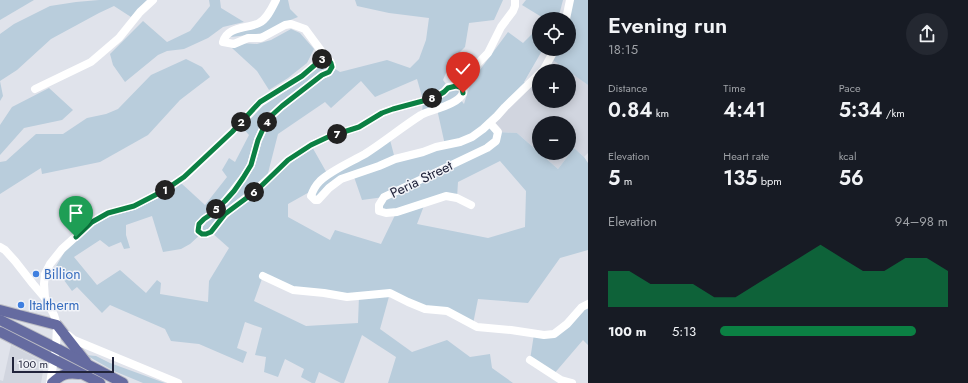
<!DOCTYPE html>
<html lang="en">
<head>
<meta charset="utf-8">
<style>
	body { margin:0; font-family:Jost,sans-serif; background:#242831; color:#f1f3f6; height:100vh; display:flex; flex-direction:column; font-size:15px; white-space:nowrap }
	* { box-sizing:border-box; margin:0 }
	p { font-size:13px; color:#9ea1a6 }
	.icon { flex:none; width:22px; height:22px; fill:none; stroke:currentColor; stroke-width:2; stroke-linecap:round; stroke-linejoin:round }
	.map { position:relative; flex:1; overflow:hidden }
	.sheet { display:flex; flex-direction:column; background:#171b24; width:380px }
	.sheet>* { flex:none }
	.tools { position:absolute; left:532px; top:12px; display:grid; gap:8px }
	.tools a { display:grid; place-items:center; width:44px; height:44px; border-radius:50%; background:#171b24; box-shadow:0 2px 10px #0003; font-size:20px }
	.scale { position:absolute; left:12px; bottom:10px; width:102px; box-sizing:border-box; padding-left:4px; border:2px solid #21243b; border-top:0; font-size:11px; line-height:14px; white-space:nowrap; color:#21243b; -webkit-text-stroke:3px #f1f3f8; paint-order:stroke }
	.pin { position:absolute; display:grid; place-items:center; width:34px; height:34px; color:#fff; margin:-41px -17px; border-radius:50% 50% 50% 0; rotate:-45deg; box-shadow:0 0 4px #0007 }
	.pin .icon { rotate:45deg }
	.km { position:absolute; width:20px; height:20px; margin:-10px; border-radius:50%; background:#222; color:#fff; font-size:11px; line-height:20px; text-align:center }
	.round { display:grid; place-items:center; flex:none; width:42px; height:42px; border-radius:21px; background:#242831 }
	.headline { display:flex; align-items:center; justify-content:space-between; height:68px; padding:0 20px }
	h1 { font-size:22px; font-weight:600; line-height:30px }
	.figures { display:grid; grid-template-columns:repeat(3,1fr); gap:6px; height:68px; padding:4px 20px }
	.figures div { display:grid; align-content:center }
	.figures b { font-size:20px; font-weight:600 }
	.figures small { font-size:11px; font-weight:400 }
	.figures p { font-size:11px }
	.chart { height:112px; padding:8px 20px }
	.chart p { display:flex; justify-content:space-between }
	.chart svg { width:100%; height:72px; margin-top:4px; fill:#0b8043; opacity:.7 }
	ul { padding:0 20px; list-style:none; font-size:13px }
	li { display:grid; grid-template-columns:64px 48px 1fr; align-items:center; height:30px }
	li i { height:10px; border-radius:5px; background:#0b8043 }
	main { display:flex; flex:1; min-height:0 }
	.map>svg:first-child { display:block }
</style>
</head>
<body>
<main>
<div class="map">
<svg width="588" height="383" viewBox="0 0 588 383">
	<rect width="100%" height="100%" fill="#e0e3eb"/>
	<g fill="#d1d5df">
		<path d="M 550,58 L 569,71 L 542,71 Z"/>
		<path d="M 569,71 L 588,85 L 588,153 L 584,157 L 574,148 L 558,169 L 540,153 L 569,153 L 569,123 L 539,123 L 539,152 L 517,133 L 498,132 L 490,123 L 539,74 L 539,101 L 569,101 Z"/>
		<path d="M 11,345 L 42,361 L 44,366 L 41,383 L 0,383 L 0,380 L 3,381 Z"/>
	</g>
	<g fill="#b9cddc" fill-rule="evenodd">
		<path d="M 0,0 L 34,0 L 0,20 Z"/>
		<path d="M 99,0 L 147,0 L 131,17 L 114,6 L 99,13 L 51,39 L 17,70 L 0,81 L 3,96 L 0,101 L 0,34 L 14,24 L 50,6 L 76,2 Z"/>
		<path d="M 209,0 L 220,0 L 221,8 L 244,22 L 223,27 L 208,38 L 184,49 L 167,51 L 158,55 L 125,82 L 113,65 L 110,54 L 143,21 L 167,42 L 190,31 L 210,6 Z"/>
		<path d="M 280,0 L 288,0 L 290,9 L 298,17 L 283,23 L 263,33 L 231,37 L 233,34 L 258,27 Z"/>
		<path d="M 355,0 L 503,0 L 494,20 L 469,23 L 465,47 L 451,61 L 443,80 L 448,87 L 462,88 L 460,99 L 464,104 L 471,82 L 508,32 L 523,43 L 539,27 L 539,49 L 543,49 L 524,82 L 528,85 L 490,123 L 498,132 L 517,133 L 558,169 L 574,148 L 584,157 L 588,163 L 588,250 L 560,258 L 528,303 L 478,299 L 473,324 L 447,311 L 425,309 L 390,293 L 380,329 L 412,352 L 447,340 L 470,357 L 490,354 L 492,368 L 513,383 L 388,383 L 396,357 L 362,335 L 344,383 L 341,383 L 319,372 L 315,383 L 312,383 L 301,377 L 304,369 L 285,359 L 278,377 L 264,372 L 266,357 L 255,355 L 262,328 L 245,322 L 237,348 L 247,352 L 243,363 L 199,344 L 171,341 L 165,329 L 110,305 L 102,313 L 77,287 L 72,291 L 55,268 L 65,251 L 93,225 L 110,215 L 181,183 L 205,205 L 227,177 L 222,170 L 229,158 L 235,162 L 249,135 L 239,124 L 323,58 L 332,67 L 340,72 L 387,60 L 410,68 L 419,59 L 426,40 L 429,18 L 389,13 L 357,6 ZM 417,79 L 423,100 L 422,115 L 437,109 L 445,145 L 395,159 L 389,136 L 328,175 L 311,145 L 266,181 L 278,134 L 325,102 L 331,108 L 361,81 L 375,97 ZM 500,161 L 526,191 L 525,227 L 488,238 L 417,224 L 425,203 L 457,198 L 458,182 ZM 353,174 L 362,200 L 384,197 L 379,211 L 396,213 L 381,244 L 335,230 L 330,240 L 288,217 L 288,204 L 313,190 L 318,200 ZM 152,216 L 163,252 L 181,249 L 190,244 L 201,234 L 211,232 L 229,248 L 209,281 L 208,302 L 160,294 L 161,283 L 157,280 L 146,293 L 120,270 L 97,285 L 74,257 L 100,240 L 109,247 L 121,242 L 124,249 L 130,248 L 126,235 L 126,225 ZM 263,276 L 293,290 L 359,296 L 358,323 L 306,326 L 254,301 Z"/>
		<path d="M 526,0 L 563,0 L 558,19 L 545,19 L 522,5 Z"/>
		<path d="M 570,0 L 588,0 L 588,85 L 550,58 L 555,49 L 569,49 Z"/>
		<path d="M 291,29 L 300,33 L 314,49 L 307,63 L 288,78 L 269,90 L 257,71 L 232,48 L 241,43 L 257,44 L 271,40 Z"/>
		<path d="M 186,59 L 202,67 L 210,77 L 180,100 L 148,135 L 100,162 L 42,174 L 41,168 L 0,194 L 0,162 L 6,161 L 36,134 L 63,134 L 87,118 L 106,114 L 118,109 L 151,75 Z"/>
		<path d="M 49,88 L 73,110 L 62,120 L 24,128 L 0,155 L 0,125 L 12,107 Z"/>
		<path d="M 588,304 L 588,345 L 583,340 L 553,375 L 530,360 L 534,334 L 554,334 Z"/>
		<path d="M 86,355 L 96,356 L 110,363 L 165,383 L 143,383 L 114,371 Z"/>
	</g>
	<g fill="none" stroke-linecap="round" stroke-linejoin="round">
		<g stroke="#bcbdc4" stroke-width="12">
			<g id="major">
				<path d="M 0,310 L 57,325 L 86,362"/>
				<path d="M 0,320 L 56,348 L 123,383"/>
				<path d="M 0,332 L 100,383"/>
				<path d="M 52,383 C 61,375 66,372 79,374"/>
			</g>
		</g>
		<g stroke="#fff" stroke-width="8">
			<path d="M 276,0 C 272,8 267,19 259,23 C 247,29 227,26 223,42 L 234,44 L 248,38 L 261,38 L 285,25 L 291,24 L 305,29 L 322,52 L 319,61"/>
			<path d="M 566,19 L 570,0"/>
			<path d="M 542,71 L 544,69 L 555,49"/>
			<path d="M 456,86 L 488,53 L 501,27 L 513,11 L 515,6 L 515,0"/>
			<path d="M 35,89 L 91,62 L 119,38 L 140,12 L 153,0"/>
			<path d="M 471,205 L 457,198 L 446,196 L 397,212 L 386,213 L 379,211 L 379,205 L 384,197 L 487,148 L 496,141 L 498,132 L 490,123"/>
			<path d="M 0,247 L 5,250 L 15,261 L 33,284 L 45,298 L 54,315 L 57,325 L 56,348 L 50,383"/>
			<path d="M 263,276 L 293,290 L 324,293 L 347,297 L 390,293 L 408,302 L 425,309 L 447,311 L 477,327 L 511,330 L 544,335 L 554,334 L 567,324 L 582,307 L 588,304"/>
			<path d="M 45,298 L 44,284 L 45,274 L 50,264 L 62,249 L 92,222 L 108,213 L 134,206 L 165,190 L 184,177 L 232,132 L 260,103 L 302,76 L 323,58 C 329,59 331,61 332,67 L 329,72 L 322,75 L 282,106 L 271,116 L 263,129 L 258,140 L 251,165 L 243,178 L 225,201 L 210,215 L 204,219 L 199,225 L 198,231 L 202,234 L 206,234 L 211,232 L 225,214 L 255,191 L 288,160 L 311,145 L 328,137 L 359,127 L 382,113 L 393,109 L 434,98 L 444,92 L 448,87 L 456,86 L 462,88 L 463,93 C 458,105 433,109 421,115 C 402,127 384,142 365,154 C 351,162 332,170 320,181 C 316,185 313,190 311,196 L 315,200 L 318,200 L 329,188 L 341,179 L 379,166 L 395,159 L 423,152 L 436,147 L 460,142 L 472,137 L 483,129 L 497,116 L 505,107 L 539,74"/>
			<path d="M 68,335 L 74,340 L 178,383"/>
			<path d="M 530,360 L 561,380 L 572,383"/>
		</g>
		<use href="#major" stroke="#656ba0" stroke-width="10"/>
	</g>
	<g fill="none" stroke-linecap="round" stroke-linejoin="round">
		<g stroke="#fff" stroke-width="8">
			<path id="route" d="M 76,237 L 92,222 L 108,213 L 134,206 L 165,190 L 184,177 L 232,132 L 260,102 L 302,76 L 323,58 C 329,59 331,61 332,67 L 329,72 L 322,75 L 282,106 L 271,116 L 263,129 L 258,140 L 251,165 L 243,178 L 234,191 L 225,201 L 210,215 L 204,219 L 199,224 L 198,231 L 202,234 L 206,234 L 211,232 L 225,214 L 256,191 L 288,160 L 311,145 L 328,137 L 359,127 L 382,113 L 393,109 L 434,98 L 444,92 L 448,88 L 456,86 L 462,88 L 463,93"/>
		</g>
		<use href="#route" stroke="#0b8043" stroke-width="5"/>
	</g>
	<g fill="#3f7fe0" stroke="#f1f3f8" stroke-width="1.5">
		<circle cx="36" cy="274" r="4"/>
		<circle cx="21" cy="305" r="4"/>
	</g>
	<g text-anchor="middle" dominant-baseline="central" stroke-width="3" stroke-linejoin="round" paint-order="stroke">
		<g font-size="14" fill="#21243b" stroke="#f1f3f8">
			<text transform="translate(421 179) rotate(-26)">Peria Street</text>
		</g>
		<g font-size="14" fill="#366cbe" stroke="#f1f3f8" text-anchor="start">
			<text x="44" y="274">Billion</text>
			<text x="29" y="305">Italtherm</text>
		</g>
	</g>
</svg>
<div class="tools">
<a><svg class="icon" aria-label="locate" viewBox="0 0 24 24"><circle cx="12" cy="12" r="6"/><path d="M12 2v4M12 18v4M2 12h4M18 12h4"/></svg></a>
<a>+</a>
<a>−</a>
</div>
<div class="scale">100 m</div>
<div class="pin" style="left:76px;top:237px;background:#1e9e55"><svg class="icon" aria-label="arrive" viewBox="0 0 24 24"><path d="M6 21V4h12l-3 4 3 4H6"/></svg></div>
<div class="pin" style="left:463px;top:93px;background:#d93025"><svg class="icon" aria-label="check" viewBox="0 0 24 24"><path d="M5 12l5 5 9-10"/></svg></div>
<b class="km" style="left:165px;top:190px">1</b>
<b class="km" style="left:241px;top:122px">2</b>
<b class="km" style="left:322px;top:59px">3</b>
<b class="km" style="left:267px;top:122px">4</b>
<b class="km" style="left:216px;top:209px">5</b>
<b class="km" style="left:254px;top:192px">6</b>
<b class="km" style="left:337px;top:134px">7</b>
<b class="km" style="left:432px;top:98px">8</b>
</div>
<section class="sheet">
<div class="headline"><div><h1>Evening run</h1><p>18:15</p></div><a class="round"><svg class="icon" aria-label="share" viewBox="0 0 24 24"><path d="M12 15V3M7 8l5-5 5 5M5 13v7h14v-7"/></svg></a></div>
<div class="figures">
<div><p>Distance</p><b>0.84<small> km</small></b></div>
<div><p>Time</p><b>4:41</b></div>
<div><p>Pace</p><b>5:34<small> /km</small></b></div>
</div>
<div class="figures">
<div><p>Elevation</p><b>5<small> m</small></b></div>
<div><p>Heart rate</p><b>135<small> bpm</small></b></div>
<div><p>kcal</p><b>56</b></div>
</div>
<div class="chart"><p><span>Elevation</span>94–98 m</p>
<svg viewBox="0 0 160 44" preserveAspectRatio="none"><path d="M0 44V22L10 22L20 30L30 30L40 30L50 38L60 38L70 30L80 22L90 14L100 6L110 14L120 22L130 22L140 14L150 14L160 22V44z"/></svg>
</div>
<ul>
<li><b>100 m</b>5:13<i style="width:86%"></i></li>
</ul>
</section>
</main>
</body>
</html>
